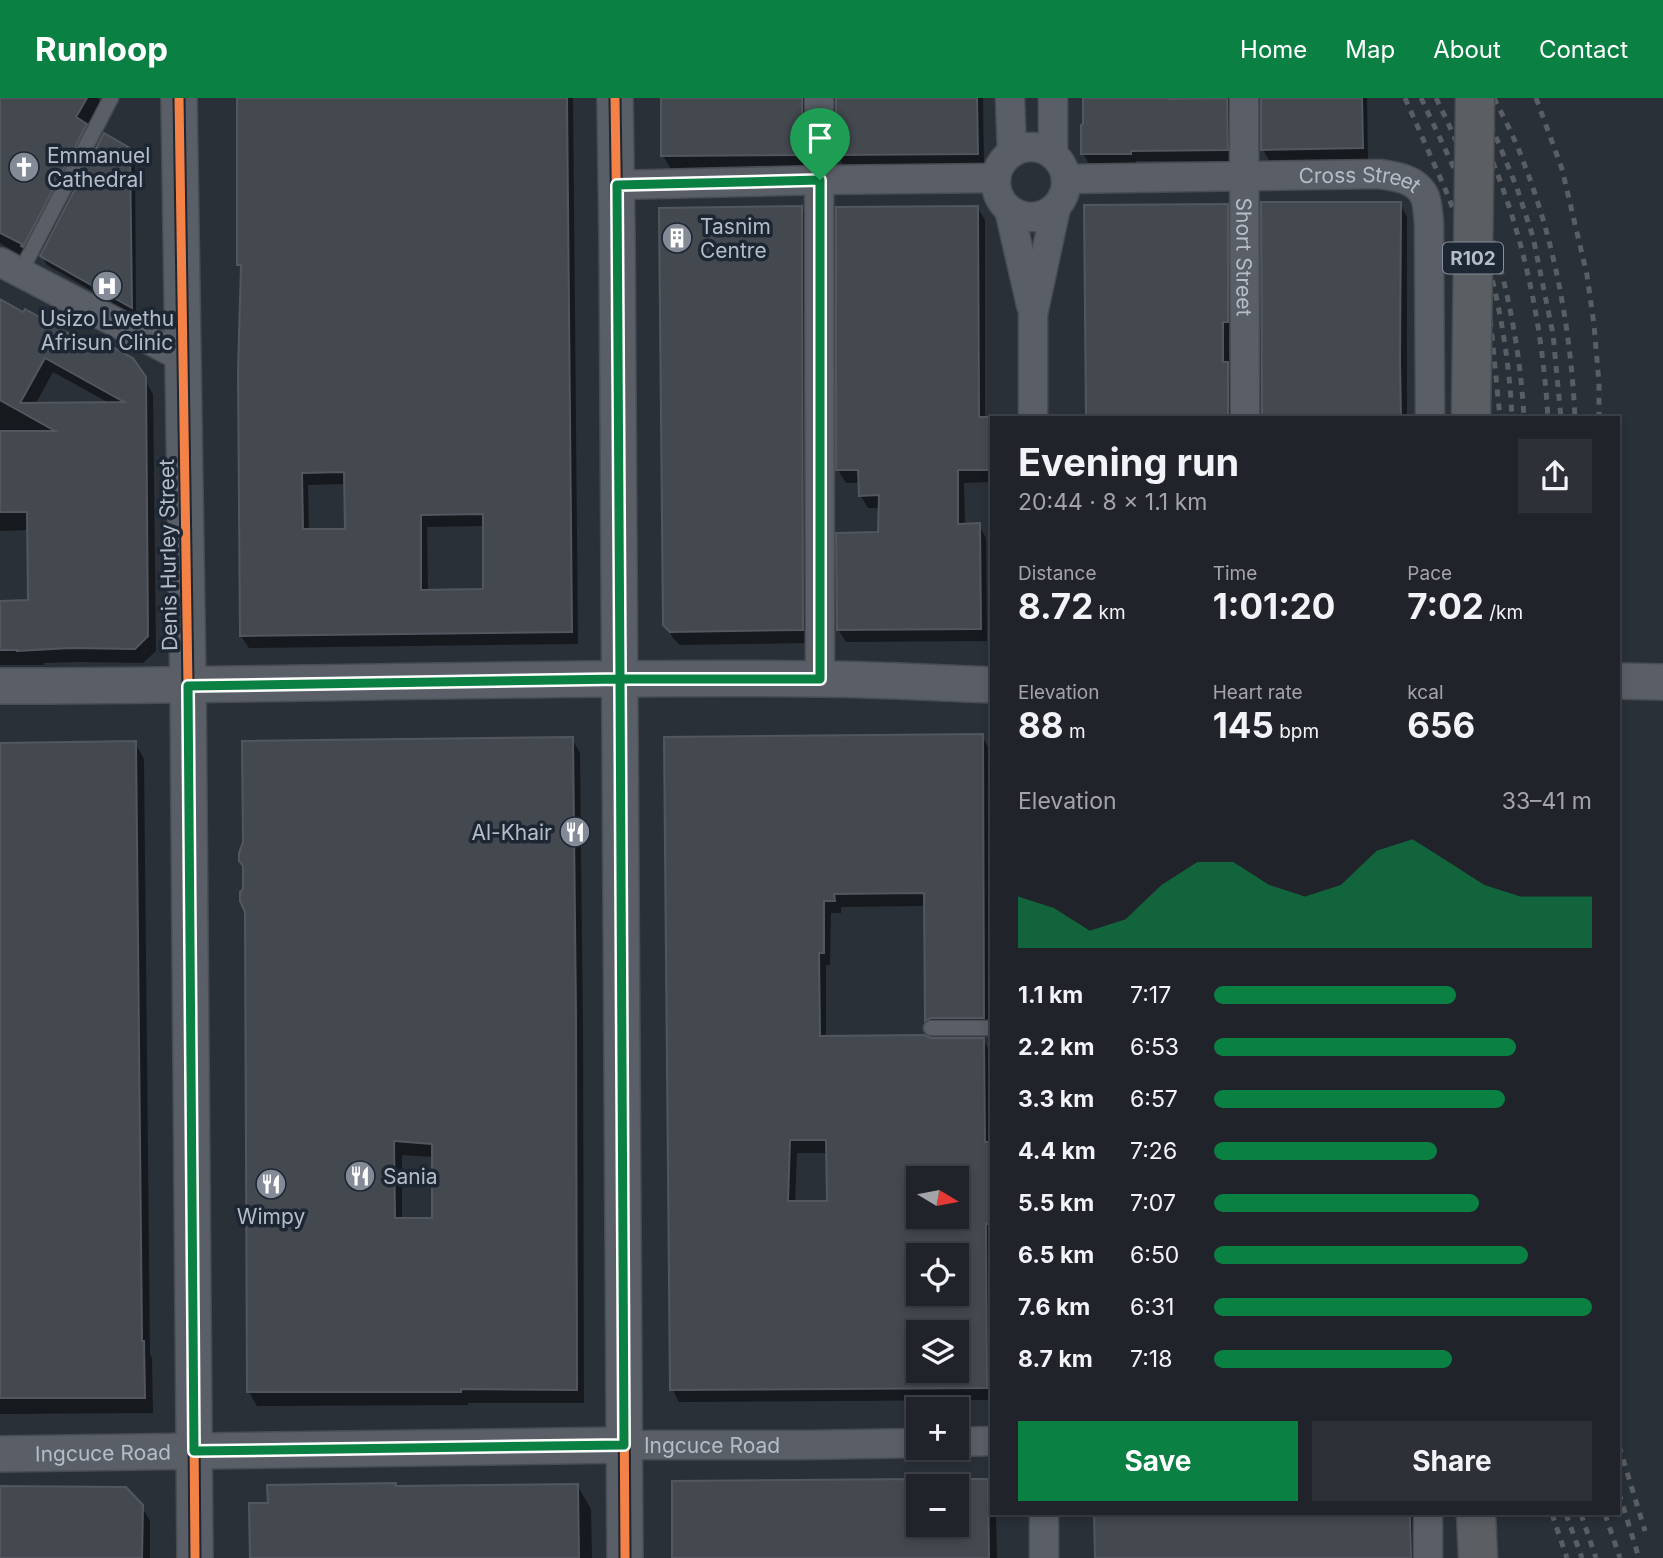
<!DOCTYPE html>
<html lang="en">
<head>
<meta charset="utf-8">
<style>
	body { margin:0; font-family:Inter,sans-serif; background:#2d3036; color:#f1f3f6; height:100vh; display:flex; flex-direction:column; font-size:26px; white-space:nowrap }
	* { box-sizing:border-box; margin:0 }
	p { font-size:23px; color:#a2a4a8 }
	.icon { flex:none; width:38px; height:38px; fill:none; stroke:currentColor; stroke-width:2; stroke-linecap:round; stroke-linejoin:round }
	.map { position:relative; flex:1; overflow:hidden }
	.sheet { position:absolute; left:990px; top:318px; width:630px; height:1099px; display:flex; flex-direction:column; background:#20242a; border-radius:0px; box-shadow:0 4px 10px #0003,0 0 0 2px #3d4147 }
	.sheet>* { flex:none }
	.needle { width:46px; rotate:100deg }
	.buttons { position:absolute; left:906px; top:1068px; display:grid; gap:14px }
	.buttons a { display:grid; place-items:center; width:63px; height:63px; border-radius:0px; background:#20242a; box-shadow:0 4px 10px #0003,0 0 0 2px #3d4147; font-size:35px }
	.pin { position:absolute; display:grid; place-items:center; width:60px; height:60px; color:#fff; margin:-72px -30px; border-radius:50% 50% 50% 0; rotate:-45deg; box-shadow:0 0 7px #0007 }
	.pin .icon { rotate:45deg }
	.round { display:grid; place-items:center; flex:none; width:74px; height:74px; border-radius:0px; background:#2d3036 }
	.head { display:flex; align-items:center; justify-content:space-between; height:119px; padding:0 28px }
	h1 { font-size:38px; font-weight:700; line-height:52px }
	.figures { display:grid; grid-template-columns:repeat(3,1fr); gap:10px; height:119px; padding:7px 28px }
	.figures div { display:grid; align-content:center }
	.figures b { font-size:35px; font-weight:700 }
	.figures small { font-size:19px; font-weight:400 }
	.figures p { font-size:19px }
	.chart { height:196px; padding:14px 28px }
	.chart p { display:flex; justify-content:space-between }
	.chart svg { width:100%; height:126px; margin-top:7px; fill:#0b8043; opacity:.7 }
	.button { display:flex; gap:14px; margin-top:auto; padding:14px 28px }
	.button a { flex:1; height:80px; border-radius:0px; background:#0b8043; color:#fff; font-size:28px; font-weight:700; line-height:80px; text-align:center }
	.button a+a { background:#2d3036; color:#f1f3f6 }
	ul { padding:0 28px; list-style:none; font-size:23px }
	li { display:grid; grid-template-columns:112px 84px 1fr; align-items:center; height:52px }
	li i { height:18px; border-radius:9px; background:#0b8043 }
	header { display:flex; align-items:center; gap:42px; box-sizing:border-box; height:98px; padding:0 35px; background:#0b8043; color:#fff }
	header strong { font-size:33px }
	nav { display:flex; gap:38px; margin-inline-start:auto; font-size:24px }
	.map>svg:first-child { display:block }
</style>
</head>
<body>
<header>
<strong>Runloop</strong>
<nav><a>Home</a><a>Map</a><a>About</a><a>Contact</a></nav>
</header>
<div class="map">
<svg width="1663" height="1460" viewBox="0 0 1663 1460">
	<rect width="100%" height="100%" fill="#2a3038"/>
	<g fill="#0007" fill-rule="evenodd">
		<path d="M 4,0 L 98,0 L 103,8 L 89,33 L 98,49 L 129,52 L 135,62 L 136,218 L 47,167 L 40,154 L 34,167 L 32,164 L 0,145 L 0,7 Z"/>
		<path d="M 238,0 L 573,0 L 578,546 L 249,550 L 241,538 L 242,173 L 239,166 ZM 346,386 L 347,432 L 309,433 L 308,387 ZM 485,428 L 485,493 L 428,493 L 427,429 Z"/>
		<path d="M 662,0 L 817,0 L 809,70 L 671,71 L 663,58 Z"/>
		<path d="M 837,0 L 983,0 L 984,68 L 845,70 L 837,57 Z"/>
		<path d="M 1083,0 L 1230,0 L 1233,63 L 1136,63 L 1136,66 L 1089,66 L 1083,55 Z"/>
		<path d="M 1367,0 L 1368,61 L 1269,62 L 1263,52 L 1262,1 Z"/>
		<path d="M 1263,106 L 1400,106 L 1407,119 L 1407,320 L 1263,320 Z"/>
		<path d="M 1227,108 L 1234,121 L 1235,237 L 1229,237 L 1230,270 L 1235,279 L 1235,320 L 1087,320 L 1085,109 Z"/>
		<path d="M 977,109 L 985,122 L 985,321 L 991,321 L 992,323 L 992,384 L 964,385 L 965,427 L 979,427 L 986,440 L 987,543 L 846,544 L 838,531 L 880,436 L 881,410 L 868,410 L 860,397 L 860,385 L 846,385 L 838,372 Z"/>
		<path d="M 801,110 L 809,124 L 810,545 L 680,547 L 673,540 L 665,526 Z"/>
		<path d="M 0,203 L 144,280 L 153,296 L 156,553 L 143,565 L 80,564 L 44,565 L 44,567 L 0,567 L 0,504 L 29,504 L 28,432 L 0,433 ZM 53,274 L 111,306 L 35,307 Z"/>
		<path d="M 982,638 L 989,651 L 990,933 L 934,935 L 927,922 L 926,808 L 841,809 L 841,815 L 831,815 L 830,867 L 826,867 L 826,939 L 983,941 L 990,954 L 991,1046 L 992,1046 L 992,1302 L 679,1304 L 672,1291 L 666,641 ZM 797,1055 L 828,1055 L 828,1104 L 795,1105 ZM 919,1080 L 957,1080 L 957,1118 L 919,1118 ZM 919,1157 L 957,1157 L 957,1195 L 919,1195 ZM 919,1234 L 957,1234 L 957,1272 L 919,1272 Z"/>
		<path d="M 572,641 L 580,655 L 583,931 L 584,1305 L 468,1305 L 468,1307 L 257,1308 L 249,1294 L 247,814 ZM 402,1057 L 434,1059 L 434,1121 L 402,1122 Z"/>
		<path d="M 135,645 L 144,661 L 150,1256 L 152,1260 L 153,1315 L 0,1316 L 0,646 Z"/>
		<path d="M 987,1383 L 992,1392 L 992,1416 L 996,1416 L 997,1460 L 674,1460 L 673,1385 ZM 919,1388 L 957,1388 L 957,1426 L 919,1426 Z"/>
		<path d="M 577,1387 L 591,1411 L 592,1460 L 251,1460 L 396,1389 Z"/>
		<path d="M 0,1390 L 141,1408 L 150,1423 L 150,1460 L 0,1460 Z"/>
		<path d="M 1095,1416 L 1417,1416 L 1418,1460 L 1096,1460 Z"/>
	</g>
	<g fill="#444950" stroke="#52575f" stroke-width="2" fill-rule="evenodd">
		<path d="M 0,0 L 87,0 L 76,19 L 87,26 L 23,149 L 21,148 L 22,146 L 0,135 Z"/>
		<path d="M 237,0 L 567,0 L 572,534 L 240,538 L 238,273 L 241,167 L 237,167 ZM 344,374 L 345,431 L 303,431 L 302,375 ZM 483,416 L 483,491 L 421,492 L 421,417 Z"/>
		<path d="M 661,0 L 802,0 L 802,57 L 661,58 Z"/>
		<path d="M 836,0 L 977,0 L 978,56 L 836,57 Z"/>
		<path d="M 1083,0 L 1169,0 L 1169,1 L 1227,0 L 1228,52 L 1131,53 L 1131,56 L 1081,56 L 1081,27 L 1083,26 Z"/>
		<path d="M 1261,0 L 1362,0 L 1363,50 L 1261,52 Z"/>
		<path d="M 104,35 L 130,50 L 132,210 L 40,158 Z"/>
		<path d="M 1261,104 L 1401,104 L 1400,263 L 1401,320 L 1262,320 Z"/>
		<path d="M 1228,106 L 1228,224 L 1223,224 L 1223,264 L 1228,264 L 1228,320 L 1178,320 L 1178,319 L 1086,320 L 1084,107 Z"/>
		<path d="M 802,108 L 803,532 L 670,534 L 663,527 L 659,110 Z"/>
		<path d="M 978,108 L 979,319 L 992,319 L 992,372 L 958,372 L 958,426 L 980,425 L 981,531 L 837,532 L 836,435 L 878,434 L 879,397 L 859,398 L 858,372 L 836,372 L 836,109 Z"/>
		<path d="M 0,201 L 23,214 L 25,211 L 100,253 L 105,245 L 133,260 L 146,279 L 148,538 L 135,551 L 71,550 L 17,553 L 17,552 L 0,552 L 0,503 L 28,502 L 27,414 L 0,414 L 0,333 L 55,333 L 0,302 ZM 45,260 L 124,304 L 20,305 Z"/>
		<path d="M 983,636 L 984,920 L 931,920 L 925,923 L 924,795 L 834,796 L 835,803 L 824,803 L 824,855 L 819,855 L 820,938 L 924,937 L 931,940 L 984,940 L 985,1044 L 992,1044 L 992,1126 L 986,1126 L 987,1290 L 670,1292 L 664,639 ZM 790,1042 L 826,1042 L 827,1103 L 788,1103 ZM 919,1080 L 957,1080 L 957,1118 L 919,1118 ZM 919,1157 L 957,1157 L 957,1195 L 919,1195 ZM 919,1234 L 957,1234 L 957,1272 L 919,1272 Z"/>
		<path d="M 573,639 L 576,916 L 577,1292 L 461,1291 L 461,1294 L 247,1294 L 245,814 L 240,803 L 240,794 L 243,791 L 243,768 L 239,763 L 239,755 L 243,744 L 242,643 ZM 394,1043 L 432,1046 L 432,1120 L 395,1120 Z"/>
		<path d="M 136,643 L 142,1243 L 144,1243 L 145,1300 L 0,1300 L 0,645 Z"/>
		<path d="M 919,1381 L 919,1426 L 957,1426 L 957,1381 L 988,1381 L 989,1460 L 672,1460 L 672,1383 Z"/>
		<path d="M 396,1385 L 396,1388 L 578,1386 L 579,1460 L 250,1460 L 249,1405 L 268,1405 L 267,1387 Z"/>
		<path d="M 0,1388 L 126,1389 L 143,1407 L 142,1460 L 0,1460 Z"/>
		<path d="M 1094,1416 L 1410,1416 L 1411,1460 L 1095,1460 Z"/>
	</g>
	<g fill="none" stroke-linecap="round" stroke-linejoin="round">
		<g stroke="#484c53" stroke-width="17">
			<g id="service">
				<path d="M 20,175 L 111,0"/>
				<path d="M 931,930 L 992,930"/>
			</g>
		</g>
		<g stroke="#484c53" stroke-width="31">
			<g id="minor">
				<path d="M 819,0 L 820,581"/>
				<path d="M 1010,0 L 1012,55"/>
				<path id="s1" d="M 1244,0 L 1245,320"/>
				<circle cx="1031" cy="84" r="35"/>
				<path d="M 1053,57 L 1053,0"/>
				<path id="s2" d="M 1066,81 L 1379,76 C 1395,78 1416,81 1424,97 C 1428,104 1428,117 1429,125 L 1430,320"/>
				<path d="M 617,87 L 820,82 L 996,80"/>
				<path d="M 1009,111 L 1031,207"/>
				<path d="M 0,164 L 184,260"/>
				<path d="M 1033,320 L 1033,216 L 1056,109"/>
				<path d="M 957,1344 L 992,1343"/>
				<path id="s3" d="M 624,1347 L 804,1347 L 919,1345"/>
				<path d="M 1044,1416 L 1044,1460"/>
				<path d="M 1428,1416 L 1428,1460"/>
			</g>
		</g>
		<g stroke="#484c53" stroke-width="38">
			<g id="tertiary">
				<path d="M 179,0 L 188,588 L 195,1460"/>
				<path d="M 615,0 L 617,137 L 625,1460"/>
				<path d="M 1619,583 L 1663,584"/>
				<path d="M 0,588 C 273,588 545,578 818,581 C 876,581 934,585 992,587"/>
				<path id="s4" d="M 0,1356 L 624,1347"/>
			</g>
		</g>
		<g stroke="#474c53" stroke-width="41">
			<path id="trunk" d="M 1476,1416 L 1478,1460"/>
		</g>
		<use href="#service" stroke="#5a5e66" stroke-width="14"/>
		<use href="#minor" stroke="#5a5e66" stroke-width="28"/>
		<use href="#tertiary" stroke="#5a5e66" stroke-width="35"/>
		<use href="#trunk" stroke="#5b5f64" stroke-width="38"/>
		<g stroke="#595d64" stroke-width="5" stroke-dasharray="7 7" stroke-linecap="butt">
			<path d="M 1405,0 L 1446,93 L 1479,178 L 1491,228 L 1500,320"/>
			<path d="M 1421,0 C 1437,34 1454,68 1468,104 C 1494,171 1509,249 1512,320"/>
			<path d="M 1436,0 C 1486,100 1518,208 1524,320"/>
			<path d="M 1464,0 C 1516,103 1541,206 1548,320"/>
			<path d="M 1480,0 L 1517,90 L 1533,139 L 1553,236 L 1561,320"/>
			<path d="M 1494,0 C 1505,22 1517,45 1525,68 C 1556,149 1571,235 1575,320"/>
			<path d="M 1536,0 L 1562,71 L 1587,177 L 1594,227 L 1599,285 L 1599,320"/>
			<path d="M 1619,1348 L 1645,1433"/>
			<path d="M 1619,1395 L 1639,1460"/>
			<path d="M 1552,1416 L 1567,1460"/>
			<path d="M 1566,1416 L 1582,1460"/>
			<path d="M 1581,1416 L 1596,1460"/>
			<path d="M 1605,1416 L 1620,1460"/>
		</g>
		<g stroke="#474c53" stroke-width="41" stroke-linecap="butt">
			<path id="trunk-bridge" d="M 1471,320 L 1475,0"/>
		</g>
		<use href="#trunk-bridge" stroke="#5b5f64" stroke-width="38"/>
		<g stroke="#1d2633" stroke-width="13">
			<g id="cycleway">
				<path d="M 179,0 L 188,588 L 195,1460"/>
				<path d="M 615,0 L 617,137 L 625,1460"/>
			</g>
		</g>
		<use href="#cycleway" stroke="#f48246" stroke-width="9"/>
	</g>
	<g fill="none" stroke-linecap="round" stroke-linejoin="round">
		<g stroke="#fff" stroke-width="14">
			<path id="route" d="M 820,82 L 617,87 L 620,581 L 188,588 L 194,1353 L 624,1347 L 620,581 L 820,581 L 820,82"/>
		</g>
		<use href="#route" stroke="#0b8043" stroke-width="9"/>
	</g>
	<defs>
		<g id="church-disc" transform="scale(1.575)"><circle r="9.5" fill="#848b96" stroke="#1d2633"/><path d="M-1.2-6h2.4v3.5h3.3v2.4h-3.3V6h-2.4V-.1h-3.3v-2.4h3.3Z" fill="#fff"/></g>
		<g id="building-disc" transform="scale(1.575)"><circle r="9.5" fill="#848b96" stroke="#1d2633"/><path d="M-4-6H4V6H1V3H-1V6H-4ZM-2.5-4.3h1.7v1.8h-1.7ZM.8-4.3h1.7v1.8H.8ZM-2.5-1h1.7V.8h-1.7ZM.8-1h1.7V.8H.8Z" fill="#fff"/></g>
		<g id="hospital-disc" transform="scale(1.575)"><circle r="9.5" fill="#848b96" stroke="#1d2633"/><path d="M-5-5h3v3.5h4V-5h3V5h-3V1.5h-4V5h-3Z" fill="#fff"/></g>
		<g id="restaurant-disc" transform="scale(1.575)"><circle r="9.5" fill="#848b96" stroke="#1d2633"/><path d="M-5-6h1v4h1v-4h1v4h1v-4h1v5L-1.5 .5V6h-2V.5L-5-1ZM5-6V6H3V1.5H1.5Q1.5-4 5-6Z" fill="#fff"/></g>
	</defs>
	<g fill-rule="evenodd">
		<use href="#church-disc" x="24" y="69"/>
		<use href="#building-disc" x="677" y="140"/>
		<use href="#hospital-disc" x="107" y="188"/>
		<use href="#restaurant-disc" x="575" y="734"/>
		<use href="#restaurant-disc" x="360" y="1078"/>
		<use href="#restaurant-disc" x="271" y="1086"/>
	</g>
	<g text-anchor="middle" dominant-baseline="central" stroke-width="7" stroke-linejoin="round" paint-order="stroke">
		<rect fill="#1d2633" stroke="#878f9c" stroke-width="2" x="1443" y="144.5" width="60" height="31" rx="5"/>
		<g font-size="19" font-weight="bold" fill="#b4bcc9">
			<text x="1473" y="160">R102</text>
		</g>
		<g font-size="21" fill="#b4bcc9" stroke="#1d2633" text-anchor="start">
			<text x="47" y="57">Emmanuel<tspan x="47" dy="24">Cathedral</tspan></text>
			<text x="700" y="128">Tasnim<tspan x="700" dy="24">Centre</tspan></text>
			<text x="107" y="220" text-anchor="middle">Usizo Lwethu<tspan x="107" dy="24">Afrisun Clinic</tspan></text>
			<text x="552" y="734" text-anchor="end">Al-Khair</text>
			<text x="383" y="1078">Sania</text>
			<text x="271" y="1118" text-anchor="middle">Wimpy</text>
		</g>
		<g font-size="21" fill="#b4bcc9" stroke="#1d2633">
			<text stroke="none"><textPath href="#s2" startOffset="294">Cross Street</textPath></text>
			<text stroke="none"><textPath href="#s1" startOffset="159">Short Street</textPath></text>
			<text transform="translate(168 457) rotate(-91)">Denis Hurley Street</text>
			<text stroke="none"><textPath href="#s3" startOffset="88">Ingcuce Road</textPath></text>
			<text stroke="none"><textPath href="#s4" startOffset="103">Ingcuce Road</textPath></text>
		</g>
	</g>
</svg>
<div class="buttons">
<a><svg class="needle" viewBox="-14 -14 28 28"><path d="M0-13l5 13h-10z" fill="#e53935"/><path d="M0 13l5-13h-10z" fill="#a2a4a8"/></svg></a>
<a><svg class="icon" aria-label="locate" viewBox="0 0 24 24"><circle cx="12" cy="12" r="6"/><path d="M12 2v4M12 18v4M2 12h4M18 12h4"/></svg></a>
<a><svg class="icon" aria-label="layers" viewBox="0 0 24 24"><path d="M12 4l9 5-9 5-9-5zM3 14l9 5 9-5"/></svg></a>
<a>+</a>
<a>−</a>
</div>
<div class="pin" style="left:820px;top:82px;background:#1e9e55"><svg class="icon" aria-label="arrive" viewBox="0 0 24 24"><path d="M6 21V4h12l-3 4 3 4H6"/></svg></div>
<section class="sheet">
<div class="head"><div><h1>Evening run</h1><p>20:44 · 8 × 1.1 km</p></div><a class="round"><svg class="icon" aria-label="share" viewBox="0 0 24 24"><path d="M12 15V3M7 8l5-5 5 5M5 13v7h14v-7"/></svg></a></div>
<div class="figures">
<div><p>Distance</p><b>8.72<small> km</small></b></div>
<div><p>Time</p><b>1:01:20</b></div>
<div><p>Pace</p><b>7:02<small> /km</small></b></div>
</div>
<div class="figures">
<div><p>Elevation</p><b>88<small> m</small></b></div>
<div><p>Heart rate</p><b>145<small> bpm</small></b></div>
<div><p>kcal</p><b>656</b></div>
</div>
<div class="chart"><p><span>Elevation</span>33–41 m</p>
<svg viewBox="0 0 160 44" preserveAspectRatio="none"><path d="M0 44V26L10 30L20 38L30 34L40 22L50 14L60 14L70 22L80 26L90 22L100 10L110 6L120 14L130 22L140 26L150 26L160 26V44z"/></svg>
</div>
<ul>
<li><b>1.1 km</b>7:17<i style="width:64%"></i></li>
<li><b>2.2 km</b>6:53<i style="width:80%"></i></li>
<li><b>3.3 km</b>6:57<i style="width:77%"></i></li>
<li><b>4.4 km</b>7:26<i style="width:59%"></i></li>
<li><b>5.5 km</b>7:07<i style="width:70%"></i></li>
<li><b>6.5 km</b>6:50<i style="width:83%"></i></li>
<li><b>7.6 km</b>6:31<i style="width:100%"></i></li>
<li><b>8.7 km</b>7:18<i style="width:63%"></i></li>
</ul>
<div class="button"><a>Save</a><a>Share</a></div>
</section>
</div>
</body>
</html>
